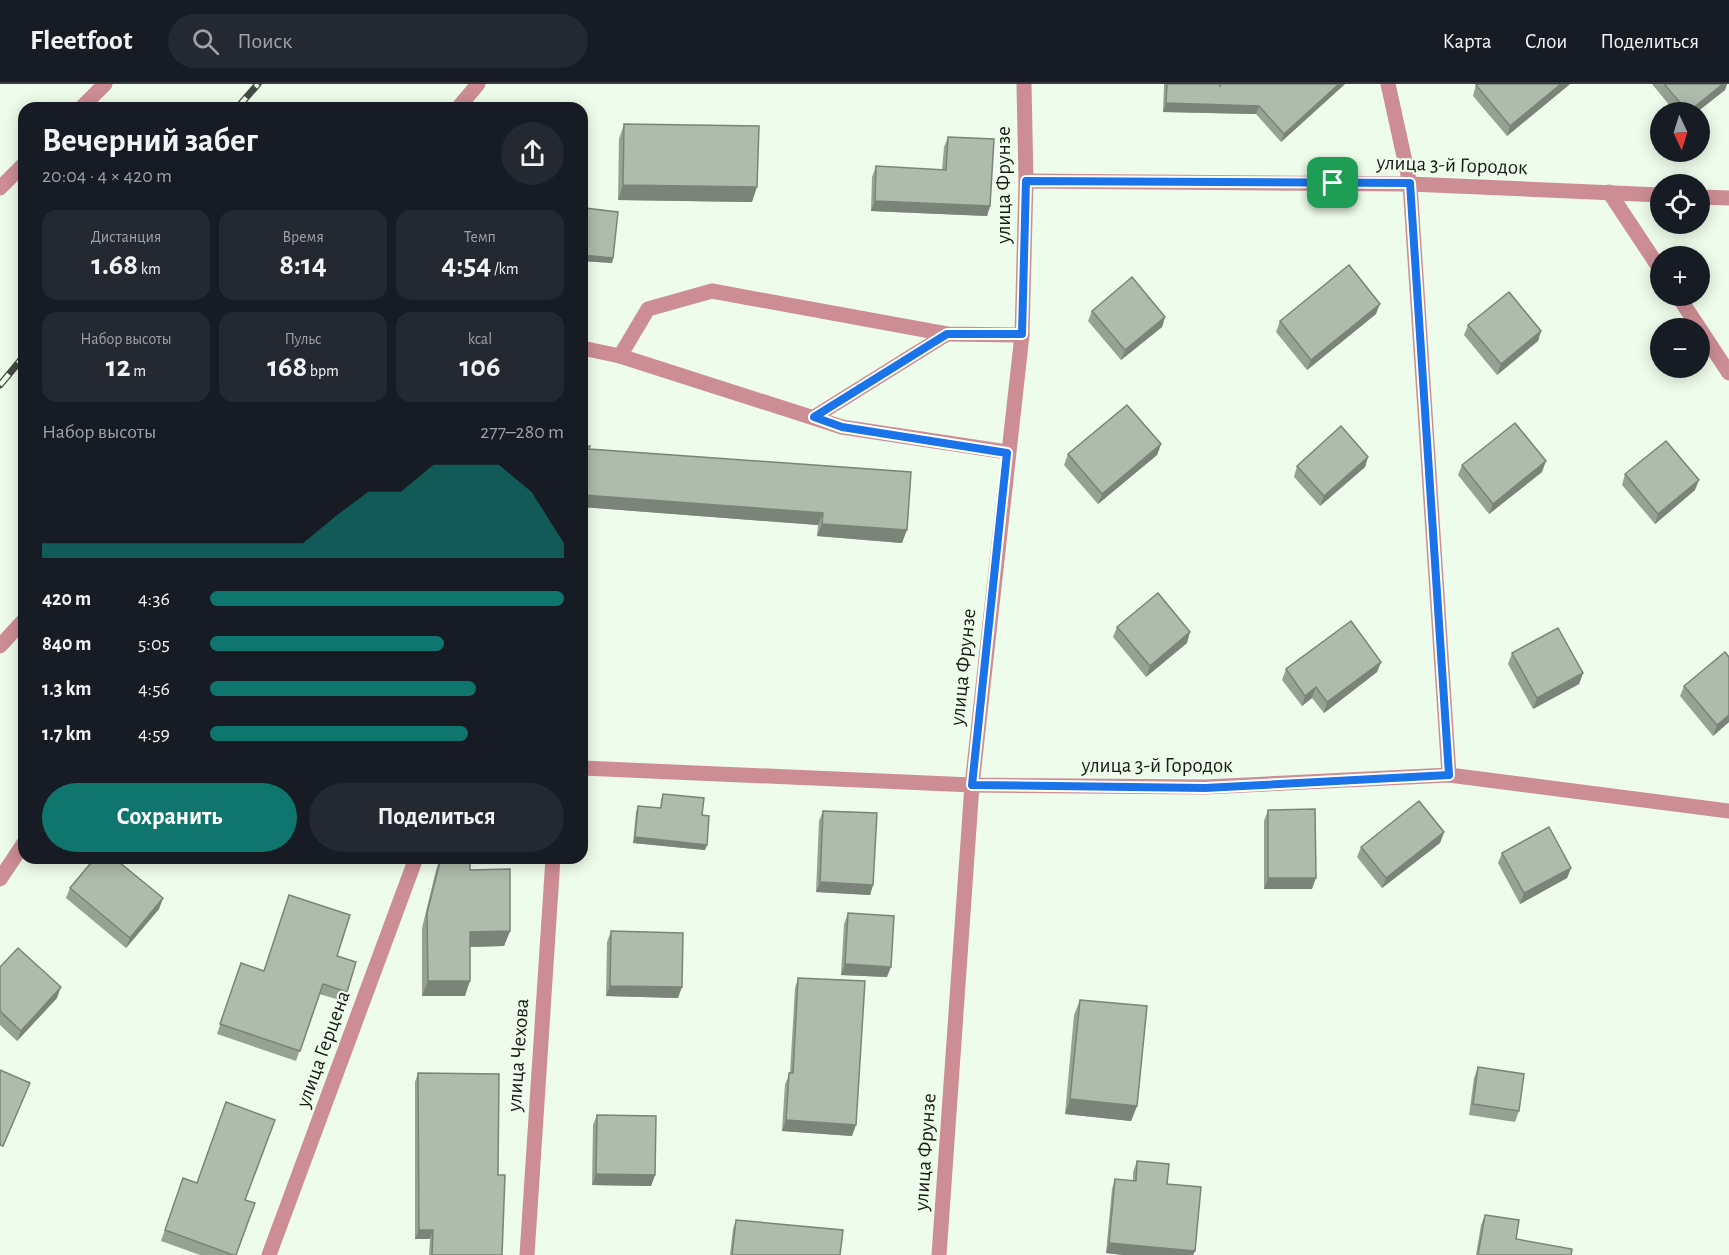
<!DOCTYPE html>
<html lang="ru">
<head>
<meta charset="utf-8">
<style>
	body { margin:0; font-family:"Alegreya Sans",sans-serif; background:#242831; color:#f1f3f6; height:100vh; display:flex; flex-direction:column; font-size:22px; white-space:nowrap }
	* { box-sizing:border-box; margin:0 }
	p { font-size:20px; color:#9ea1a6 }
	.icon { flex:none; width:33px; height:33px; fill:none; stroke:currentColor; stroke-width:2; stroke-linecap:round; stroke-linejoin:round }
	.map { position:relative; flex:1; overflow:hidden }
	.details { position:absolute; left:18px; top:18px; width:570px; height:762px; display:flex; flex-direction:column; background:#171b24; border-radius:18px; box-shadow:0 3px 15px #0003 }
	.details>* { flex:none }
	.needle { width:39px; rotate:176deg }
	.fabs { position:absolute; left:1650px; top:18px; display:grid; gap:12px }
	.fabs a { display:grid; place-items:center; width:60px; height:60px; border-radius:50%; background:#171b24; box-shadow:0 3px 15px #0003; font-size:30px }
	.pin { position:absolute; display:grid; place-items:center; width:51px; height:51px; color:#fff; margin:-26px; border-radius:12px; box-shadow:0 3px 9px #0006 }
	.round { display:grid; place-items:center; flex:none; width:63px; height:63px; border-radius:32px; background:#242831 }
	.headline { display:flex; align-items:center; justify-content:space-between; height:102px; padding:0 24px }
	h1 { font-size:33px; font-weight:600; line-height:45px }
	.figures { display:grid; grid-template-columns:repeat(3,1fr); gap:9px; height:102px; padding:6px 24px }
	.figures div { display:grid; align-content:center; border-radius:15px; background:#242831; text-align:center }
	.figures b { font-size:30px; font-weight:600 }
	.figures small { font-size:16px; font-weight:400 }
	.figures p { font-size:16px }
	.chart { height:168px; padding:12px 24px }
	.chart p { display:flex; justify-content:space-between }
	.chart svg { width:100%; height:108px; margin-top:6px; fill:#0f766e; opacity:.7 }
	.button { display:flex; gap:12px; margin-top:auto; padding:12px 24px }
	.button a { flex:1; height:69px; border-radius:36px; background:#0f766e; color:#fff; font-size:24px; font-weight:600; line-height:69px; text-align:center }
	.button a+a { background:#242831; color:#f1f3f6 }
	ul { padding:0 24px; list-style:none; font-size:20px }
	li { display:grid; grid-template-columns:96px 72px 1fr; align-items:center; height:45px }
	li i { height:15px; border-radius:8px; background:#0f766e }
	header { display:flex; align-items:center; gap:36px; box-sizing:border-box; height:84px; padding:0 30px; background:#171b24; border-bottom:2px solid #363941 }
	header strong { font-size:28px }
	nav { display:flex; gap:33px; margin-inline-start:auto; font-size:21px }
	.search { width:420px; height:54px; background:#242831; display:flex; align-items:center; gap:15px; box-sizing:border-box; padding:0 21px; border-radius:33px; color:#9ea1a6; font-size:22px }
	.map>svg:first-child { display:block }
</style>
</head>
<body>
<header>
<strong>Fleetfoot</strong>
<div class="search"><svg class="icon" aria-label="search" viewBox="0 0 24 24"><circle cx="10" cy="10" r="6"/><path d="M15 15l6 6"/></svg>Поиск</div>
<nav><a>Карта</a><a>Слои</a><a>Поделиться</a></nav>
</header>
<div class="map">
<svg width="1729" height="1171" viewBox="0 0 1729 1171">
	<rect width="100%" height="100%" fill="#eefceb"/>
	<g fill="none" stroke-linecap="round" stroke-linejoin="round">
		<g stroke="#cc8d94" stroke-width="15">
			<path d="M 1388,0 L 1410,100 L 1449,691"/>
			<path d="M 81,24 L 105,0"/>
			<path d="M 0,104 L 24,80"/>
			<path d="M 1609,108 L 1660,185"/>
			<path d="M 1678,212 L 1729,289"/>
			<path d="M 582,264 L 620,272 L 648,225 L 712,207 L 947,250 L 1022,251"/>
			<path d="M 620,272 L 842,343 L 1007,368"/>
			<path d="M 814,333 L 947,250"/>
		</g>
		<g stroke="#cc8d94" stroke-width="15">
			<path d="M 458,24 L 478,0"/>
			<path d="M 1026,97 L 1410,100 L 1660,111"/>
			<path d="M 1700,113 L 1729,114"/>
			<path d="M 0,562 L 24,536"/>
			<path d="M 582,684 L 972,701 L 1205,703 L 1449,691 L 1729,727"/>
			<path d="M 0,795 L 24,759"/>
			<path d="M 269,1171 L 416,774"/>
			<path d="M 527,1171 L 553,774"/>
			<path d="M 939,1171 L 972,701 L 1022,251 L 1026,97 L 1024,0"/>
		</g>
		<g stroke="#434a41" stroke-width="7">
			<g id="rail">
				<path d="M 237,24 L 258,0"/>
				<path d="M 0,301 L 24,272"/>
			</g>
		</g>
		<use href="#rail" stroke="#eefceb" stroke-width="4.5" stroke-dasharray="14" stroke-linecap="butt"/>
	</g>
	<g fill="#96a293">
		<path d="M 1164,0 L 1220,0 L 1220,2 L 1222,0 L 1345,0 L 1281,58 L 1256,30 L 1163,28 Z"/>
		<path d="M 1570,0 L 1507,52 L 1473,12 L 1476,1 Z"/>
		<path d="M 1652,0 L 1727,0 L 1725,6 L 1697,28 L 1675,28 Z"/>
		<path d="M 624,40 L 752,118 L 618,116 L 619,55 Z"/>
		<path d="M 948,53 L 990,122 L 987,132 L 871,127 L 872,93 L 876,82 L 942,86 L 944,63 Z"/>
		<path d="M 585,124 L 613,174 L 612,179 L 582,177 L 582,146 L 583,129 Z"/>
		<path d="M 1092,227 L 1165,233 L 1162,243 L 1121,276 L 1088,237 Z"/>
		<path d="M 1376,230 L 1307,286 L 1276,248 L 1280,237 Z"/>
		<path d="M 1468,241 L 1541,247 L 1538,257 L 1497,291 L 1464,251 Z"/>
		<path d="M 1161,360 L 1157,371 L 1098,420 L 1064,381 L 1068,370 Z"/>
		<path d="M 582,362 L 589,365 L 911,388 L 902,459 L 817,452 L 818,441 L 582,423 Z"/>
		<path d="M 1368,373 L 1365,383 L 1320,422 L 1294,393 L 1297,382 Z"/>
		<path d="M 1462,381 L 1542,388 L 1489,430 L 1458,391 Z"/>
		<path d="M 1625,390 L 1695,406 L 1655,440 L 1622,401 Z"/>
		<path d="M 1117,543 L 1187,559 L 1146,593 L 1113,553 Z"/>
		<path d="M 1512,569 L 1583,589 L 1579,600 L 1533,625 L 1508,580 Z"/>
		<path d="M 1729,573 L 1729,638 L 1713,652 L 1680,612 L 1684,602 Z"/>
		<path d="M 1381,578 L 1377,588 L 1324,629 L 1312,614 L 1302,622 L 1282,596 L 1286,585 Z"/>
		<path d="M 663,710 L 702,731 L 707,761 L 705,766 L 633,759 L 636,728 L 638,722 L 660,724 L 661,716 Z"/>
		<path d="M 1268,726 L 1312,805 L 1264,805 L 1264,737 Z"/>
		<path d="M 823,727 L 873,801 L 870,811 L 816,808 L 819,737 Z"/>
		<path d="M 1444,748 L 1440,759 L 1382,804 L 1357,773 L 1361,763 Z"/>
		<path d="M 1502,769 L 1571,784 L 1567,794 L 1520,820 L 1498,779 Z"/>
		<path d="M 440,774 L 470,786 L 510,847 L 504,862 L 470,863 L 465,912 L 422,912 L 422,844 L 436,786 Z"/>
		<path d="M 70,804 L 163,814 L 159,825 L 126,864 L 66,814 Z"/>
		<path d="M 848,829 L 887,893 L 841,891 L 844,840 Z"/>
		<path d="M 611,847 L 678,914 L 606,912 L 607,858 Z"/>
		<path d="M 337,872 L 356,878 L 343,917 L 319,910 L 296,977 L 217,950 L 241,879 L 263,887 Z"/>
		<path d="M 0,883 L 57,914 L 17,957 L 0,941 Z"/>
		<path d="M 798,894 L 852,1052 L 782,1047 L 785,1000 L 790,989 L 795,904 Z"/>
		<path d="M 1080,916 L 1137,1022 L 1131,1037 L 1065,1030 L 1074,931 Z"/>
		<path d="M 1478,983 L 1519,1027 L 1515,1038 L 1469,1031 L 1474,994 Z"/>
		<path d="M 418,989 L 498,1091 L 502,1171 L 429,1171 L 430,1155 L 415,1155 L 415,998 Z"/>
		<path d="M 597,1031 L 655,1091 L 651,1102 L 592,1101 L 593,1041 Z"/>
		<path d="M 1137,1077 L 1167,1100 L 1195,1167 L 1193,1171 L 1123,1171 L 1106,1169 L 1112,1105 L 1115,1095 L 1133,1097 L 1133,1088 Z"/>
		<path d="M 183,1094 L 245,1116 L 236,1171 L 200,1171 L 161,1157 Z"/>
		<path d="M 1485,1131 L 1516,1155 L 1571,1171 L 1476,1171 L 1481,1141 Z"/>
		<path d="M 736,1136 L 840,1171 L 730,1171 L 733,1145 Z"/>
	</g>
	<g fill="#7a8478">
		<path d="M 1339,0 L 1345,0 L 1281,58 L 1284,50 Z"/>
		<path d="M 1561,0 L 1570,0 L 1507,52 L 1510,42 Z"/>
		<path d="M 1723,0 L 1727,0 L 1725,6 L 1697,28 L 1688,28 Z"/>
		<path d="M 1166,19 L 1259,22 L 1256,30 L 1163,28 Z"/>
		<path d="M 623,101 L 757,103 L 752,118 L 618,116 Z"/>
		<path d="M 875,117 L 990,122 L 987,132 L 871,127 Z"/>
		<path d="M 582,171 L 613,174 L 612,179 L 582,177 Z"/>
		<path d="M 1380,220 L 1376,230 L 1307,286 L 1311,276 Z"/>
		<path d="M 1165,233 L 1162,243 L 1121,276 L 1125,266 Z"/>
		<path d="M 1541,247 L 1538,257 L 1497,291 L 1501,280 Z"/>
		<path d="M 1161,360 L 1157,371 L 1098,420 L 1102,410 Z"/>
		<path d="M 1368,373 L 1365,383 L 1320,422 L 1324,412 Z"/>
		<path d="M 1546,377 L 1542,388 L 1489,430 L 1493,420 Z"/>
		<path d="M 1699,396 L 1695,406 L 1655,440 L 1658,430 Z"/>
		<path d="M 584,411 L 823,429 L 818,441 L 582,423 L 582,416 Z"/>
		<path d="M 822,440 L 907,446 L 902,459 L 817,452 Z"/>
		<path d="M 1190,548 L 1187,559 L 1146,593 L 1150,582 Z"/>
		<path d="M 1381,578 L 1377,588 L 1324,629 L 1327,618 Z"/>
		<path d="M 1583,589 L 1579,600 L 1533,625 L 1537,614 Z"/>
		<path d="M 1316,603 L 1312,614 L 1302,622 L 1305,612 Z"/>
		<path d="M 1729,631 L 1729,638 L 1713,652 L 1717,641 Z"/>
		<path d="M 1444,748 L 1440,759 L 1382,804 L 1386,794 Z"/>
		<path d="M 635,753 L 707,761 L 705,766 L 633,759 Z"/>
		<path d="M 1571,784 L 1567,794 L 1520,820 L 1524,809 Z"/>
		<path d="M 1268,794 L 1316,794 L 1312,805 L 1264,805 Z"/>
		<path d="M 820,798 L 873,801 L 870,811 L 816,808 Z"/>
		<path d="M 163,814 L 159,825 L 126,864 L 130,854 Z"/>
		<path d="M 510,847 L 504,862 L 465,863 L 470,848 Z"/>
		<path d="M 845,880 L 891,883 L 887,893 L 841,891 Z"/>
		<path d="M 428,897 L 470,897 L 465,912 L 422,912 Z"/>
		<path d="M 610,902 L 682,903 L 678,914 L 606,912 Z"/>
		<path d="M 61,903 L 57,914 L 17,957 L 21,947 Z"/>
		<path d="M 1070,1015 L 1137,1022 L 1131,1037 L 1065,1030 Z"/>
		<path d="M 786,1036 L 856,1041 L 852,1052 L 782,1047 Z"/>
		<path d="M 596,1090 L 655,1091 L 651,1102 L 592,1101 Z"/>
		<path d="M 419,1146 L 433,1146 L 430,1155 L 415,1155 Z"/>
		<path d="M 1109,1159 L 1195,1167 L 1193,1171 L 1123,1171 L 1106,1169 Z"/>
	</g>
	<g fill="#aebcab" stroke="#7a8478" stroke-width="1.5">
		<path d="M 1167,0 L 1220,0 L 1220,2 L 1222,0 L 1339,0 L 1284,50 L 1259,22 L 1166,19 Z"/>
		<path d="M 1478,0 L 1561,0 L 1510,42 L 1476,1 Z"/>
		<path d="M 1664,0 L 1723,0 L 1688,28 Z"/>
		<path d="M 624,40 L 759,42 L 757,103 L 623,101 Z"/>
		<path d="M 948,53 L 994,55 L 990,122 L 875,117 L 876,82 L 946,86 Z"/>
		<path d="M 585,124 L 618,128 L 613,174 L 582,171 Z"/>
		<path d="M 1349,181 L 1380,220 L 1311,276 L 1280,237 Z"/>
		<path d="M 1132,193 L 1165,233 L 1125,266 L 1092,227 Z"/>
		<path d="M 1509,208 L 1541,247 L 1501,280 L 1468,241 Z"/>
		<path d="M 1127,321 L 1161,360 L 1102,410 L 1068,370 Z"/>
		<path d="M 1515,339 L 1546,377 L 1493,420 L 1462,381 Z"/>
		<path d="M 1341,342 L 1368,373 L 1324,412 L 1297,382 Z"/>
		<path d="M 1666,357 L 1699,396 L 1658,430 L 1625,390 Z"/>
		<path d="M 582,362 L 590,362 L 589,365 L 911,388 L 907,446 L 822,440 L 823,429 L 584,411 L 583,420 L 582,420 Z"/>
		<path d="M 1158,509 L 1190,548 L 1150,582 L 1117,543 Z"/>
		<path d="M 1351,537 L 1381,578 L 1327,618 L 1316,603 L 1305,612 L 1286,585 Z"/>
		<path d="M 1558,544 L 1583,589 L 1537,614 L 1512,569 Z"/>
		<path d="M 1725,568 L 1729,573 L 1729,631 L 1717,641 L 1684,602 Z"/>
		<path d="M 663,710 L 704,714 L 702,731 L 709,732 L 707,761 L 635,753 L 638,722 L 661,724 Z"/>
		<path d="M 1419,717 L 1444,748 L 1386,794 L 1361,763 Z"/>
		<path d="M 1315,725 L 1316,794 L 1268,794 L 1268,726 Z"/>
		<path d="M 823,727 L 877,729 L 873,801 L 820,798 Z"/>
		<path d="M 1549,743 L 1571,784 L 1524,809 L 1502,769 Z"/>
		<path d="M 95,774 L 114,774 L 163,814 L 130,854 L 70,804 Z"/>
		<path d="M 441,774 L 470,774 L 470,786 L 510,785 L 510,847 L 470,848 L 470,897 L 428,897 L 427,829 Z"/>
		<path d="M 289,811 L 350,831 L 337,872 L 356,878 L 347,908 L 323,900 L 300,967 L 220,940 L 241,879 L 264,887 Z"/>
		<path d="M 848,829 L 894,832 L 891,883 L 845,880 Z"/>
		<path d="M 611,847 L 683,849 L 682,903 L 610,902 Z"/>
		<path d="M 18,864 L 61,903 L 21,947 L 0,927 L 0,883 Z"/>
		<path d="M 798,894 L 865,897 L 856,1041 L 786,1036 L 789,989 L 793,989 Z"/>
		<path d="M 1080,916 L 1147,922 L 1137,1022 L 1070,1015 Z"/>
		<path d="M 1478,983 L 1524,990 L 1519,1027 L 1473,1020 Z"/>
		<path d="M 0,986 L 30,999 L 3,1062 L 0,1061 Z"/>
		<path d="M 418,989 L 499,990 L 498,1091 L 505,1091 L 502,1171 L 432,1171 L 433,1146 L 419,1146 Z"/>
		<path d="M 226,1018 L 275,1036 L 245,1116 L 255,1119 L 236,1171 L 233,1171 L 165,1146 L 183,1094 L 197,1099 Z"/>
		<path d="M 597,1031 L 656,1032 L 655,1091 L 596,1090 Z"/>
		<path d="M 1137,1077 L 1169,1080 L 1167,1100 L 1201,1103 L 1195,1167 L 1109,1159 L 1115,1095 L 1136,1097 Z"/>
		<path d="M 1485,1131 L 1519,1136 L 1516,1155 L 1572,1165 L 1571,1171 L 1478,1171 Z"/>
		<path d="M 736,1136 L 843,1146 L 840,1171 L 732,1171 Z"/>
	</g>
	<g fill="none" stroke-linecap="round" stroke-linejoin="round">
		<g stroke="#fff" stroke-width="12">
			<path id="route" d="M 1026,97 L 1410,99 L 1449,691 L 1205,704 L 972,701 L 1007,369 L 842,343 L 814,333 L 947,250 L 1022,250 Z"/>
		</g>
		<use href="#route" stroke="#1a73e8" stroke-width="8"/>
	</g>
	<g text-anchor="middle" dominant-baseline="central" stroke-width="4.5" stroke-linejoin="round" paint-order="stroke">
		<g font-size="21" fill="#171c16" stroke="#eefceb">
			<text transform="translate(1452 81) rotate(2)">улица 3-й Городок</text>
			<text transform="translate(1003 101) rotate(-90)">улица Фрунзе</text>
			<text transform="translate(963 583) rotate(-84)">улица Фрунзе</text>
			<text x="1157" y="681">улица 3-й Городок</text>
			<text transform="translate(323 965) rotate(-70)">улица Герцена</text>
			<text transform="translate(518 971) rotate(-86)">улица Чехова</text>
			<text transform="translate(925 1068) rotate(-86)">улица Фрунзе</text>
		</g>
	</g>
</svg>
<div class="fabs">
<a><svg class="needle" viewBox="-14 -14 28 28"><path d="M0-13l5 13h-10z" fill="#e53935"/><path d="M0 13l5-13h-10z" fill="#9ea1a6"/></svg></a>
<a><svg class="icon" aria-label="locate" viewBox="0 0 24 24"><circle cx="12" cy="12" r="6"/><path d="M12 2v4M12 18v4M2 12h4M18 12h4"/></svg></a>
<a>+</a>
<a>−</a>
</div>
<div class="pin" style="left:1333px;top:99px;background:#1e9e55"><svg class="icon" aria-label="arrive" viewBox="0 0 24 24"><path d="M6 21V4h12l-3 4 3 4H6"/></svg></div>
<section class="details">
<div class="headline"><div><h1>Вечерний забег</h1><p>20:04 · 4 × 420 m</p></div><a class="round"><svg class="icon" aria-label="share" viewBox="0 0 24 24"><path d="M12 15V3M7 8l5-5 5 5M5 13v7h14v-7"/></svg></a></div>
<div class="figures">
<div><p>Дистанция</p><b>1.68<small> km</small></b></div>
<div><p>Время</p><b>8:14</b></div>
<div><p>Темп</p><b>4:54<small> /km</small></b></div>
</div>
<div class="figures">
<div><p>Набор высоты</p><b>12<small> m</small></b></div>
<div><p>Пульс</p><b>168<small> bpm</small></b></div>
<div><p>kcal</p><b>106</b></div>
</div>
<div class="chart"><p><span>Набор высоты</span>277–280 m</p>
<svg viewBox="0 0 160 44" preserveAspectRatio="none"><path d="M0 44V38L10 38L20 38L30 38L40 38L50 38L60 38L70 38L80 38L90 27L100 17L110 17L120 6L130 6L140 6L150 17L160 38V44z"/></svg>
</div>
<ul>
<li><b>420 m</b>4:36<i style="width:100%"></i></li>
<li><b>840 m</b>5:05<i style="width:66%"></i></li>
<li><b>1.3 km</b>4:56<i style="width:75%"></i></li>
<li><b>1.7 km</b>4:59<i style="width:73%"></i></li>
</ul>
<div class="button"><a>Сохранить</a><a>Поделиться</a></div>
</section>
</div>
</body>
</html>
